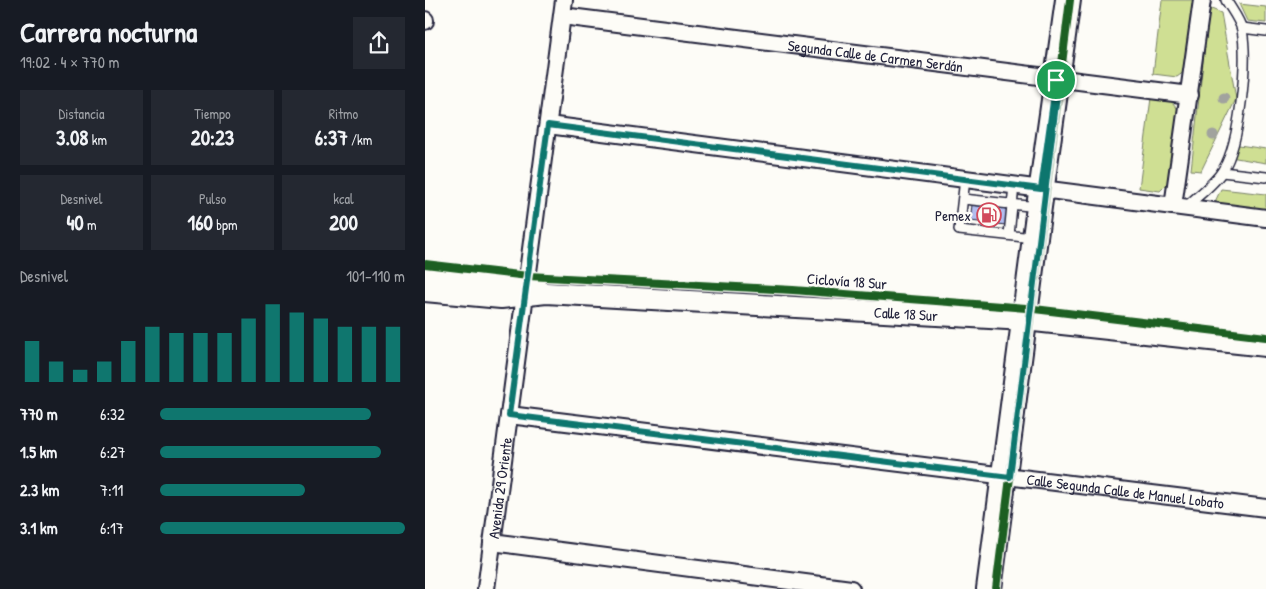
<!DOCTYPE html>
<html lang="es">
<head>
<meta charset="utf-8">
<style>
	body { margin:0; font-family:"Patrick Hand",sans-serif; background:#242831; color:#f1f3f6; height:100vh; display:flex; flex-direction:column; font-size:19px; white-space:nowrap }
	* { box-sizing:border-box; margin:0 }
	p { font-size:16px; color:#9ea1a6 }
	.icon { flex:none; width:28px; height:28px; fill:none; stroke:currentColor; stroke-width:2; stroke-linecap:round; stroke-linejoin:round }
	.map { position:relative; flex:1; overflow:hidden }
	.side { display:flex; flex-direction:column; background:#171b24; width:425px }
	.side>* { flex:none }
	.pin { position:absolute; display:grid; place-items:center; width:42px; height:42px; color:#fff; margin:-21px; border:2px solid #fff; border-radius:50%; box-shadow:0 1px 5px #0007 }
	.round { display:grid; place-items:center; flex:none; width:52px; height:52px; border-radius:0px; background:#242831 }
	.summary { display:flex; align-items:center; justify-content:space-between; height:85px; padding:0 20px }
	h1 { font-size:28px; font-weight:800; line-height:38px }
	.metrics { display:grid; grid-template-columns:repeat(3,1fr); gap:8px; height:85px; padding:5px 20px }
	.metrics div { display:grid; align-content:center; border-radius:0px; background:#242831; text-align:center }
	.metrics b { font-size:21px; font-weight:800 }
	.metrics small { font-size:14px; font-weight:400 }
	.metrics p { font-size:14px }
	.chart { height:140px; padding:10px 20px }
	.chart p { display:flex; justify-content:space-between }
	.chart svg { width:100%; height:90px; margin-top:5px; stroke:#0f766e; stroke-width:6 }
	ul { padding:0 20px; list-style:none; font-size:16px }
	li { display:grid; grid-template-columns:80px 60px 1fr; align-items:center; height:38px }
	li i { height:12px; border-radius:6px; background:#0f766e }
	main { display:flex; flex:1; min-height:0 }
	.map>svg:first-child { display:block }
</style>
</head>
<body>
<main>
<section class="side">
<div class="summary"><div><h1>Carrera nocturna</h1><p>19:02 · 4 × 770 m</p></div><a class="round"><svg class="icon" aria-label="share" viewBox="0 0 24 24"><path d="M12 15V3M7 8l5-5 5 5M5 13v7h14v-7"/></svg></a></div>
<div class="metrics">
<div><p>Distancia</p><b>3.08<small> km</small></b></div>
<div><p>Tiempo</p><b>20:23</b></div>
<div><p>Ritmo</p><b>6:37<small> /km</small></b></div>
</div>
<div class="metrics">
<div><p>Desnivel</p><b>40<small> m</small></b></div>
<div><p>Pulso</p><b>160<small> bpm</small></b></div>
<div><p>kcal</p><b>200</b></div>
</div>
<div class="chart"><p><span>Desnivel</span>101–110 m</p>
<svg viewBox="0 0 160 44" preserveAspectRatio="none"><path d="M5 44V24M15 44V34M25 44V38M35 44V34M45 44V24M55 44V17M65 44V20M75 44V20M85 44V20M95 44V13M105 44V6M115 44V10M125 44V13M135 44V17M145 44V17M155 44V17"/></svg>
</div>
<ul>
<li><b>770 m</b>6:32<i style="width:86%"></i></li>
<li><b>1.5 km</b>6:27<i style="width:90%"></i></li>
<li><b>2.3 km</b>7:11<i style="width:59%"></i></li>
<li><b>3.1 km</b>6:17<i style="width:100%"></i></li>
</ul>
</section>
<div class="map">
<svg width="841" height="589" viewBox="0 0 841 589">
	<rect width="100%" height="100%" fill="#fdfcf7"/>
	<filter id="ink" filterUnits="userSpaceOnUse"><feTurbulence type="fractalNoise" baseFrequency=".02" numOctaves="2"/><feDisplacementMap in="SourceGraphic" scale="10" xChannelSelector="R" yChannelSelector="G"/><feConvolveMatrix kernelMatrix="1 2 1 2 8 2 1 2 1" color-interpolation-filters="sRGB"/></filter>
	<g filter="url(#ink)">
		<g fill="#cfdf93" stroke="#788067">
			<path d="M 737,0 L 771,0 L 763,69 L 752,77 L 728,74 Z"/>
			<path d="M 814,4 L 841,7 L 841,23 L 822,21 Z"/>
			<path d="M 784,8 L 796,13 L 811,99 L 776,171 L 766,170 Z"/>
			<path d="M 726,98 L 746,101 L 754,110 L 748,178 L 735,191 L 714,188 Z"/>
			<path d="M 807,144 L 841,149 L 841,163 L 805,157 Z"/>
			<path d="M 796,189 L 841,194 L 841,212 L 788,206 Z"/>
		</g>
		<path fill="#b2bdee" stroke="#22223b" d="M 547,205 L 583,209 L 581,225 L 545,221 Z"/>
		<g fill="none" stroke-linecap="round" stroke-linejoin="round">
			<g stroke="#22223b" stroke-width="12">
				<g id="service">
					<path d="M 817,28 L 841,31"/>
					<path d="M 797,172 L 841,177"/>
					<path d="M 540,179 L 534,230 L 608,238"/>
					<path d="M 538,199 L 613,207"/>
					<path d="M 760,208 C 772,196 790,184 798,170 C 815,143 823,62 817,30 C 815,20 806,9 801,0"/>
					<path d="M 584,235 L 589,186"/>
				</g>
			</g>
			<g stroke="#22223b" stroke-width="20">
				<g id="minor">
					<path id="s1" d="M 137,16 L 765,95"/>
					<path d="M 0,21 L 0,20"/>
					<path d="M 123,125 L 841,218"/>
					<path d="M 748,206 L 777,0"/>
					<path id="s2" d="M 84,415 L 841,508"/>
					<path d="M 67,542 L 426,589"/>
					<path id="s3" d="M 61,589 L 139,0"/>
				</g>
			</g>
			<g stroke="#22223b" stroke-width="24">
				<g id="tertiary">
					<path d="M 0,272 L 102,286 L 115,291"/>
					<path id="s4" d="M 0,291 L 76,298 L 121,293 L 600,320 L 841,346"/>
				</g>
			</g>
			<g stroke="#22223b" stroke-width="28">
				<path id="secondary" d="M 564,589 L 614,207 L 643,0"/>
			</g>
			<use href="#service" stroke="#fdfcf7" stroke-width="9"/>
			<use href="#minor" stroke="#fdfcf7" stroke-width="16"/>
			<use href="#tertiary" stroke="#fdfcf7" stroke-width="20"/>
			<use href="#secondary" stroke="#fdfcf7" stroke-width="24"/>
			<g stroke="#fdfcf7" stroke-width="11">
				<g id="cycleway">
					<path d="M 0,264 L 103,276 L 368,290 L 601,308 L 841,337"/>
					<path d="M 571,589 L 645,0"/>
				</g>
			</g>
			<use href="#cycleway" stroke="#1b5e20" stroke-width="8"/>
		</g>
		<g fill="#a1a39e">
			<circle cx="799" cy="98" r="5.5"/>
			<circle cx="788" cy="135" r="5.5"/>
		</g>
	</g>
	<g fill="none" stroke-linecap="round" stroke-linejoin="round" filter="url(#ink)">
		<g stroke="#fff" stroke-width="10">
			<path id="route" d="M 631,80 L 634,80 L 585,477 L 84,415 L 123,125 L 616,189 Z"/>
		</g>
		<use href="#route" stroke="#0f766e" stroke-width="6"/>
	</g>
	<defs>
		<g id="fuel-ring" transform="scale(1.25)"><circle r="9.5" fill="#fdfcf7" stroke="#d1495b" stroke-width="1.5"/><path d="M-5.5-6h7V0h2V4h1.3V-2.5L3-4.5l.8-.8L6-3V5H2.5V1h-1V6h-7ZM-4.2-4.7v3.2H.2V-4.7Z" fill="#d1495b"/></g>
	</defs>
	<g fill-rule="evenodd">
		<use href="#fuel-ring" x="564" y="215"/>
	</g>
	<g text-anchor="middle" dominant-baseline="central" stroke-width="4.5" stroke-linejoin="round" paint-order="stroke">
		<g font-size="15" fill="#22223b" stroke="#fdfcf7">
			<text stroke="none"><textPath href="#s1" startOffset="316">Segunda Calle de Carmen Serdán</textPath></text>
			<text transform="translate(422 281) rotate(4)">Ciclovía 18 Sur</text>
			<text stroke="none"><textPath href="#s4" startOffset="482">Calle 18 Sur</textPath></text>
			<text stroke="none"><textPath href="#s3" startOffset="102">Avenida 29 Oriente</textPath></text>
			<text stroke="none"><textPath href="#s2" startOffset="621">Calle Segunda Calle de Manuel Lobato</textPath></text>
		</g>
		<g font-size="15" fill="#22223b" stroke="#fdfcf7" text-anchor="end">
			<text x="546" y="215">Pemex</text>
		</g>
	</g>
</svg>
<div class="pin" style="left:631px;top:80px;background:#1e9e55"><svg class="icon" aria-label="arrive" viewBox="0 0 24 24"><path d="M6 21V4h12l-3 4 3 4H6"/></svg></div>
</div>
</main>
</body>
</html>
